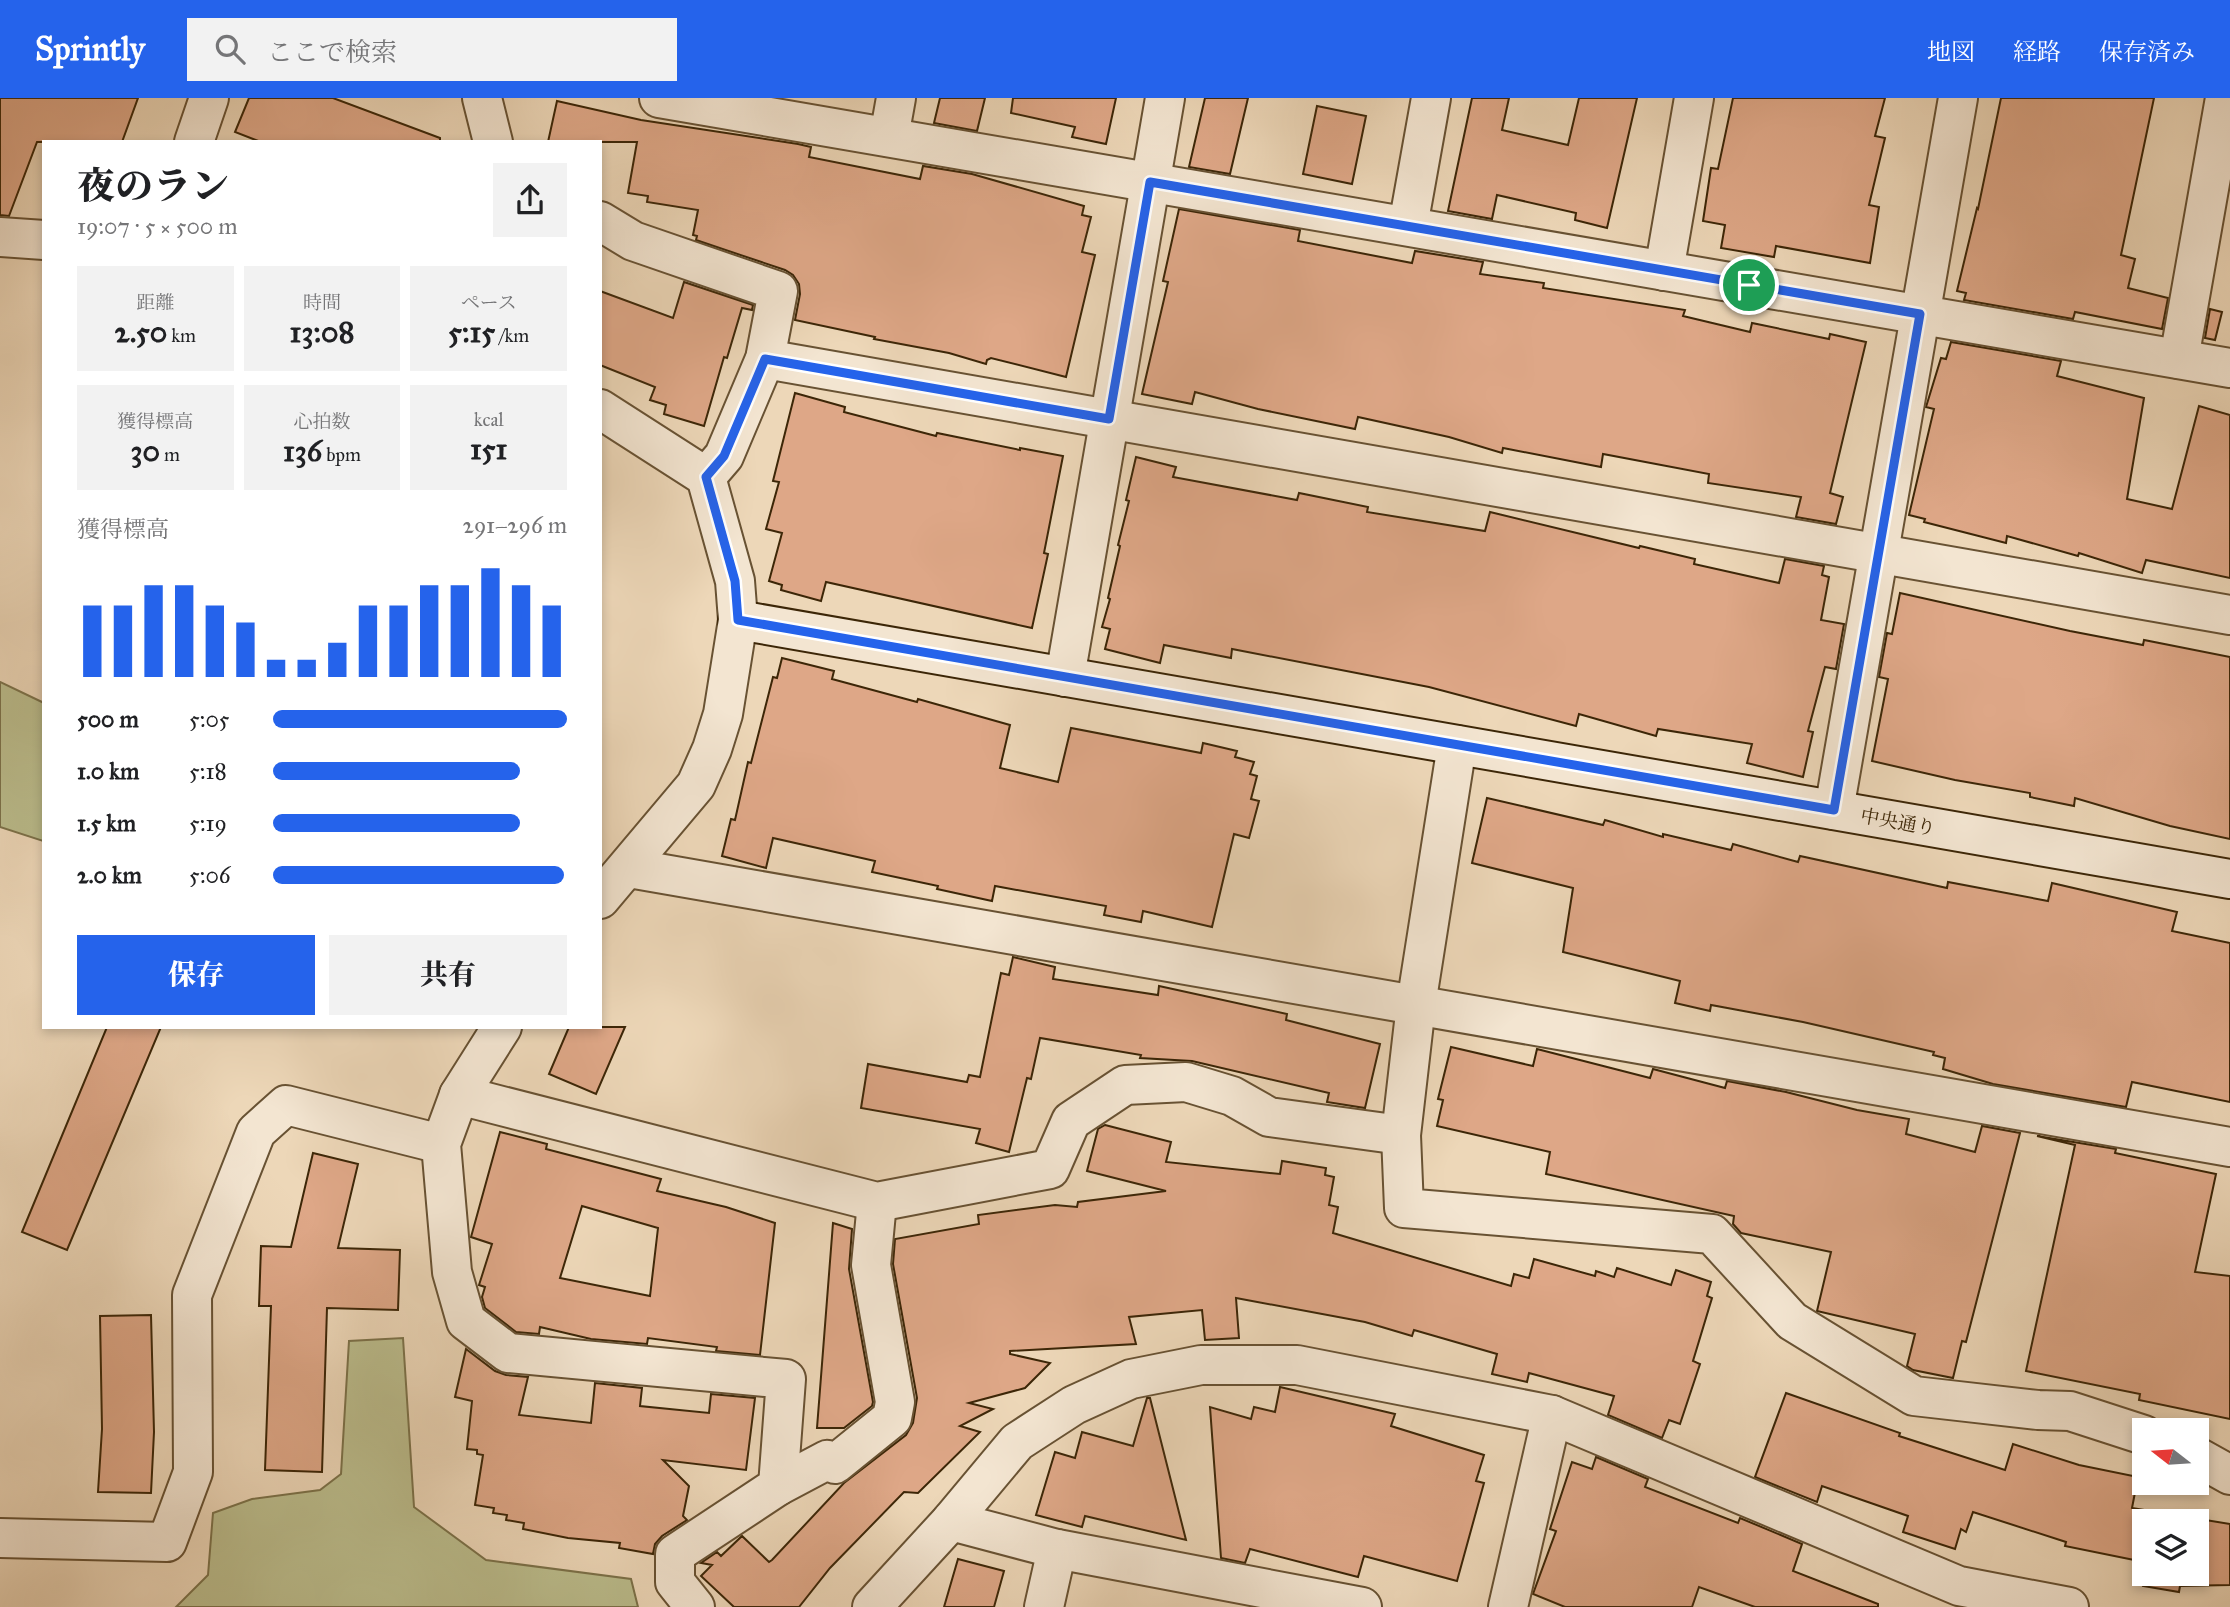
<!DOCTYPE html>
<html lang="ja">
<head>
<meta charset="utf-8">
<style>
	body { margin:0; font-family:"IM FELL Great Primer","Noto Serif JP",serif; background:#f2f2f2; color:#202124; height:100vh; display:flex; flex-direction:column; font-size:26px; white-space:nowrap }
	* { box-sizing:border-box; margin:0 }
	p { font-size:23px; color:#757577 }
	.icon { flex:none; width:38px; height:38px; fill:none; stroke:currentColor; stroke-width:2; stroke-linecap:round; stroke-linejoin:round }
	.map { position:relative; flex:1; overflow:hidden }
	.details { position:absolute; left:42px; top:42px; width:560px; height:889px; display:flex; flex-direction:column; background:#fff; border-radius:0px; box-shadow:0 4px 10px #0003 }
	.details>* { flex:none }
	.needle { width:46px; rotate:287deg }
	.buttons { position:absolute; left:2132px; top:1320px; display:grid; gap:14px }
	.buttons a { display:grid; place-items:center; width:77px; height:77px; border-radius:0px; background:#fff; box-shadow:0 4px 10px #0003; font-size:35px }
	.pin { position:absolute; display:grid; place-items:center; width:60px; height:60px; color:#fff; margin:-30px; border:4px solid #fff; border-radius:50%; box-shadow:0 2px 7px #0007 }
	.round { display:grid; place-items:center; flex:none; width:74px; height:74px; border-radius:0px; background:#f2f2f2 }
	.head { display:flex; align-items:center; justify-content:space-between; height:119px; padding:0 35px }
	h1 { font-size:38px; font-weight:800; line-height:52px }
	.stats { display:grid; grid-template-columns:repeat(3,1fr); gap:10px; height:119px; padding:7px 35px }
	.stats div { display:grid; align-content:center; border-radius:0px; background:#f2f2f2; text-align:center }
	.stats b { font-size:30px; font-weight:800 }
	.stats small { font-size:19px; font-weight:400 }
	.stats p { font-size:19px }
	.chart { height:196px; padding:14px 35px }
	.chart p { display:flex; justify-content:space-between }
	.chart svg { width:100%; height:126px; margin-top:7px; stroke:#2563eb; stroke-width:6 }
	.cta { display:flex; gap:14px; margin-top:auto; padding:14px 35px }
	.cta a { flex:1; height:80px; border-radius:0px; background:#2563eb; color:#fff; font-size:28px; font-weight:800; line-height:80px; text-align:center }
	.cta a+a { background:#f2f2f2; color:#202124 }
	ul { padding:0 35px; list-style:none; font-size:23px }
	li { display:grid; grid-template-columns:112px 84px 1fr; align-items:center; height:52px }
	li i { height:18px; border-radius:9px; background:#2563eb }
	header { display:flex; align-items:center; gap:42px; box-sizing:border-box; height:98px; padding:0 35px; background:#2563eb; color:#fff }
	header strong { font-size:33px }
	nav { display:flex; gap:38px; margin-inline-start:auto; font-size:24px }
	.search { width:490px; height:63px; background:#f2f2f2; display:flex; align-items:center; gap:18px; box-sizing:border-box; padding:0 24px; border-radius:0px; color:#757577; font-size:26px }
	.map>svg:first-child { display:block }
</style>
</head>
<body>
<header>
<strong>Sprintly</strong>
<div class="search"><svg class="icon" aria-label="search" viewBox="0 0 24 24"><circle cx="10" cy="10" r="6"/><path d="M15 15l6 6"/></svg>ここで検索</div>
<nav><a>地図</a><a>経路</a><a>保存済み</a></nav>
</header>
<div class="map">
<svg width="2230" height="1509" viewBox="0 0 2230 1509">
	<rect width="100%" height="100%" fill="#edd7b8"/>
	<filter id="stains"><feTurbulence type="fractalNoise" baseFrequency=".00286" numOctaves="4"/><feColorMatrix values="0 0 0 0 .2 0 0 0 0 .09 0 0 0 0 .02 0 0 0 .5 -.17"/></filter>
	<radialGradient id="worn" r=".72"><stop offset=".6" stop-color="#630" stop-opacity="0"/><stop offset="1" stop-color="#630" stop-opacity=".3"/></radialGradient>
	<g fill="#bbbd8d" stroke="#7c724a" stroke-width="2">
		<path d="M 0,584 L 44,605 L 43,743 L 0,729 Z"/>
		<path d="M 403,1240 L 414,1409 L 486,1462 L 631,1481 L 638,1509 L 176,1509 L 208,1477 L 213,1415 L 252,1401 L 320,1392 L 341,1376 L 349,1243 Z"/>
	</g>
	<g fill="#dea787" stroke="#3c2607" stroke-width="2" fill-rule="evenodd">
		<path d="M 0,0 L 138,0 L 122,44 L 37,44 L 9,118 L 0,117 Z"/>
		<path d="M 249,0 L 333,0 L 440,40 L 440,44 L 261,44 L 235,34 Z"/>
		<path d="M 940,0 L 985,0 L 977,33 L 934,25 Z"/>
		<path d="M 1013,0 L 1116,0 L 1106,46 L 1072,39 L 1075,29 L 1011,15 Z"/>
		<path d="M 1205,0 L 1248,0 L 1230,76 L 1189,69 Z"/>
		<path d="M 1472,0 L 1509,0 L 1502,32 L 1568,47 L 1579,0 L 1637,0 L 1607,130 L 1575,122 L 1576,115 L 1497,97 L 1492,121 L 1448,113 Z"/>
		<path d="M 1733,0 L 1885,0 L 1875,38 L 1885,40 L 1869,107 L 1879,109 L 1870,165 L 1776,148 L 1774,159 L 1721,150 L 1725,127 L 1703,123 L 1711,70 L 1718,71 Z"/>
		<path d="M 2001,0 L 2154,0 L 2121,157 L 2135,161 L 2128,190 L 2168,200 L 2162,231 L 2075,214 L 2073,221 L 1964,202 L 1966,195 L 1957,193 L 1977,110 L 1978,111 Z"/>
		<path d="M 557,3 L 641,22 L 798,46 L 811,49 L 809,59 L 920,81 L 923,68 L 972,76 L 1084,108 L 1082,117 L 1091,119 L 1082,154 L 1095,157 L 1066,279 L 991,260 L 987,262 L 986,266 L 949,255 L 874,241 L 875,239 L 795,222 L 800,196 L 799,186 L 793,177 L 785,172 L 696,142 L 697,138 L 693,137 L 698,112 L 647,104 L 648,98 L 628,95 L 637,44 L 548,44 Z"/>
		<path d="M 1317,8 L 1366,18 L 1352,86 L 1303,76 Z"/>
		<path d="M 1179,111 L 1300,132 L 1298,143 L 1412,165 L 1415,153 L 1483,164 L 1480,176 L 1544,185 L 1543,190 L 1685,212 L 1683,218 L 1750,234 L 1752,225 L 1829,241 L 1830,236 L 1866,244 L 1830,395 L 1843,399 L 1836,426 L 1796,419 L 1801,399 L 1708,385 L 1709,376 L 1603,356 L 1601,369 L 1503,350 L 1502,355 L 1449,339 L 1358,319 L 1355,331 L 1258,311 L 1195,294 L 1192,306 L 1142,296 L 1168,184 L 1163,183 Z"/>
		<path d="M 684,184 L 753,207 L 752,212 L 742,210 L 727,260 L 724,259 L 704,328 L 664,316 L 666,307 L 650,302 L 655,289 L 600,267 L 600,193 L 673,220 Z"/>
		<path d="M 2210,211 L 2222,214 L 2215,242 L 2205,240 Z"/>
		<path d="M 1951,244 L 2061,263 L 2057,278 L 2144,300 L 2127,401 L 2172,411 L 2199,308 L 2230,317 L 2230,480 L 2146,462 L 2142,475 L 2079,455 L 2078,458 L 2007,438 L 2006,445 L 1924,424 L 1925,421 L 1909,417 L 1934,311 L 1926,309 L 1941,260 L 1946,261 Z"/>
		<path d="M 795,295 L 845,309 L 844,314 L 936,338 L 937,335 L 1020,352 L 1020,350 L 1063,358 L 1044,455 L 1048,456 L 1032,530 L 826,484 L 821,503 L 781,492 L 782,487 L 769,483 L 782,435 L 766,431 L 779,384 L 773,383 Z"/>
		<path d="M 1136,359 L 1176,369 L 1173,379 L 1297,402 L 1299,395 L 1368,409 L 1367,414 L 1485,433 L 1490,414 L 1639,450 L 1640,448 L 1695,461 L 1694,466 L 1779,485 L 1785,461 L 1824,468 L 1822,477 L 1829,479 L 1821,522 L 1844,526 L 1836,571 L 1825,569 L 1808,633 L 1813,634 L 1803,679 L 1747,665 L 1752,646 L 1658,631 L 1656,638 L 1579,616 L 1576,628 L 1429,589 L 1232,551 L 1231,560 L 1164,547 L 1160,565 L 1105,551 L 1110,531 L 1102,529 L 1110,501 L 1108,500 L 1120,448 L 1118,447 L 1129,403 L 1126,402 Z"/>
		<path d="M 1900,495 L 2070,533 L 2143,547 L 2144,542 L 2230,559 L 2230,741 L 2170,728 L 2075,700 L 2074,708 L 2030,699 L 2030,695 L 1955,682 L 1872,663 L 1888,581 L 1879,579 L 1887,535 L 1892,536 Z"/>
		<path d="M 782,560 L 834,573 L 832,581 L 917,604 L 918,601 L 1010,627 L 1000,670 L 1058,684 L 1071,630 L 1201,655 L 1203,645 L 1237,653 L 1235,659 L 1254,664 L 1250,676 L 1257,678 L 1251,701 L 1259,703 L 1249,740 L 1234,736 L 1212,829 L 1143,813 L 1141,824 L 1104,817 L 1106,808 L 995,788 L 992,803 L 937,791 L 938,788 L 872,774 L 875,763 L 773,740 L 766,770 L 722,758 L 731,721 L 735,722 L 748,664 L 751,665 L 773,579 L 777,580 Z"/>
		<path d="M 1487,700 L 1603,727 L 1605,722 L 1663,739 L 1663,736 L 1731,752 L 1733,746 L 1798,764 L 1800,758 L 1947,790 L 1948,784 L 2048,803 L 2052,785 L 2177,814 L 2172,833 L 2230,845 L 2230,1004 L 2132,984 L 2126,1009 L 1993,986 L 1943,971 L 1945,960 L 1933,957 L 1934,954 L 1803,924 L 1711,907 L 1710,913 L 1675,905 L 1680,883 L 1563,854 L 1573,790 L 1472,765 Z"/>
		<path d="M 1013,859 L 1055,869 L 1053,881 L 1158,897 L 1159,888 L 1287,916 L 1286,922 L 1380,946 L 1365,1010 L 1327,1004 L 1329,995 L 1192,963 L 1140,960 L 1141,957 L 1040,940 L 1031,981 L 1027,980 L 1009,1054 L 976,1045 L 980,1031 L 861,1010 L 868,966 L 967,984 L 969,977 L 980,979 L 1001,875 L 1009,877 Z"/>
		<path d="M 107,929 L 161,929 L 67,1152 L 22,1134 Z"/>
		<path d="M 569,929 L 625,929 L 596,996 L 549,976 Z"/>
		<path d="M 1451,949 L 1533,968 L 1537,951 L 1650,980 L 1653,971 L 1725,990 L 1727,983 L 1786,994 L 1857,1012 L 1909,1021 L 1906,1036 L 1975,1054 L 1982,1028 L 2020,1035 L 1966,1244 L 1962,1243 L 1953,1280 L 1913,1272 L 1907,1268 L 1915,1236 L 1817,1213 L 1831,1154 L 1741,1135 L 1733,1126 L 1734,1118 L 1546,1076 L 1550,1054 L 1437,1028 L 1443,1002 L 1438,1001 Z"/>
		<path d="M 1105,1027 L 1171,1044 L 1166,1064 L 1280,1076 L 1282,1063 L 1326,1070 L 1325,1077 L 1334,1079 L 1329,1107 L 1338,1109 L 1333,1135 L 1511,1188 L 1514,1176 L 1529,1180 L 1534,1161 L 1595,1178 L 1596,1173 L 1614,1179 L 1617,1170 L 1671,1187 L 1676,1172 L 1711,1184 L 1707,1198 L 1712,1200 L 1693,1263 L 1700,1266 L 1680,1326 L 1669,1322 L 1662,1340 L 1608,1317 L 1614,1298 L 1529,1275 L 1527,1284 L 1492,1276 L 1497,1256 L 1414,1232 L 1412,1238 L 1365,1224 L 1236,1200 L 1239,1240 L 1205,1242 L 1202,1212 L 1129,1219 L 1136,1246 L 1010,1253 L 1010,1256 L 1050,1265 L 1025,1290 L 969,1305 L 993,1311 L 960,1328 L 980,1334 L 918,1395 L 904,1394 L 830,1470 L 799,1509 L 734,1509 L 701,1478 L 712,1467 L 701,1465 L 717,1454 L 721,1458 L 742,1438 L 769,1464 L 772,1462 L 844,1385 L 906,1337 L 913,1325 L 917,1300 L 893,1166 L 895,1141 L 979,1126 L 978,1117 L 1055,1107 L 1077,1109 L 1078,1104 L 1166,1093 L 1087,1073 L 1098,1031 Z"/>
		<path d="M 500,1034 L 547,1046 L 546,1051 L 661,1081 L 657,1093 L 726,1109 L 775,1125 L 760,1257 L 716,1253 L 717,1249 L 648,1240 L 647,1246 L 591,1241 L 540,1229 L 539,1236 L 516,1234 L 485,1210 L 482,1199 L 485,1189 L 479,1187 L 492,1146 L 471,1139 ZM 582,1108 L 658,1130 L 650,1198 L 560,1180 Z"/>
		<path d="M 2037,1038 L 2116,1051 L 2115,1055 L 2216,1076 L 2195,1174 L 2230,1178 L 2230,1321 L 2139,1302 L 2140,1296 L 2026,1273 L 2075,1047 Z"/>
		<path d="M 313,1055 L 358,1066 L 338,1150 L 400,1152 L 398,1212 L 327,1210 L 322,1374 L 265,1372 L 271,1208 L 259,1208 L 261,1148 L 291,1149 Z"/>
		<path d="M 833,1125 L 852,1131 L 849,1171 L 873,1304 L 872,1308 L 844,1330 L 817,1330 Z"/>
		<path d="M 151,1217 L 154,1334 L 151,1395 L 98,1394 L 102,1331 L 100,1218 Z"/>
		<path d="M 466,1251 L 495,1273 L 506,1277 L 528,1279 L 519,1317 L 591,1325 L 595,1285 L 642,1290 L 640,1308 L 709,1315 L 711,1296 L 755,1300 L 746,1372 L 663,1362 L 689,1388 L 683,1418 L 687,1422 L 662,1438 L 655,1446 L 653,1456 L 619,1450 L 620,1445 L 568,1440 L 523,1431 L 524,1425 L 506,1422 L 507,1417 L 493,1415 L 494,1410 L 475,1407 L 483,1357 L 477,1356 L 477,1352 L 467,1351 L 472,1303 L 455,1299 Z"/>
		<path d="M 1280,1289 L 1395,1316 L 1391,1328 L 1484,1357 L 1476,1383 L 1484,1385 L 1457,1483 L 1364,1458 L 1358,1479 L 1250,1451 L 1245,1465 L 1221,1460 L 1210,1309 L 1251,1321 L 1254,1309 L 1275,1314 Z"/>
		<path d="M 1786,1295 L 1900,1335 L 1899,1338 L 2005,1372 L 2013,1346 L 2079,1367 L 2138,1379 L 2132,1410 L 2230,1426 L 2230,1487 L 2180,1488 L 2179,1494 L 2143,1488 L 2145,1475 L 2196,1475 L 2196,1423 L 2144,1423 L 2144,1464 L 2065,1448 L 2066,1444 L 1973,1414 L 1966,1434 L 1961,1431 L 1955,1451 L 1903,1434 L 1908,1418 L 1822,1388 L 1817,1404 L 1755,1379 Z"/>
		<path d="M 1147,1300 L 1150,1300 L 1186,1442 L 1085,1418 L 1082,1429 L 1036,1417 L 1055,1354 L 1075,1360 L 1082,1334 L 1133,1348 Z"/>
		<path d="M 1596,1359 L 1648,1381 L 1645,1389 L 1738,1425 L 1740,1420 L 1802,1446 L 1793,1473 L 1878,1506 L 1878,1509 L 1755,1509 L 1699,1489 L 1692,1509 L 1565,1509 L 1533,1496 L 1556,1433 L 1550,1431 L 1572,1364 L 1592,1371 Z"/>
		<path d="M 958,1461 L 1004,1473 L 994,1509 L 944,1509 Z"/>
	</g>
	<g fill="none" stroke-linecap="round" stroke-linejoin="round">
		<g stroke="#685233" stroke-width="42">
			<g id="street">
				<path d="M 482,0 L 493,44"/>
				<path d="M 659,0 L 2230,270"/>
				<path d="M 889,39 L 896,0"/>
				<path d="M 194,44 L 209,0"/>
				<path d="M 600,123 L 633,143 L 778,193 L 765,261 L 724,358 L 706,379"/>
				<path d="M 1408,128 L 1431,0"/>
				<path d="M 0,139 L 44,142"/>
				<path d="M 1664,173 L 1694,0"/>
				<path d="M 765,261 L 2230,517"/>
				<path d="M 2179,261 L 2225,0"/>
				<path d="M 600,311 L 706,379 L 735,483 L 738,522 L 723,616 L 712,651 L 696,687 L 600,801"/>
				<path d="M 1065,579 L 1165,0"/>
				<path d="M 1457,647 L 1416,907 L 1401,1037 L 1404,1110 L 1712,1136 L 1792,1223 L 1914,1298 L 2038,1312 L 2070,1313 L 2144,1337"/>
				<path d="M 1834,712 L 1958,0"/>
				<path d="M 629,770 L 2230,1049"/>
				<path d="M 502,929 L 459,997 L 441,1046 L 452,1174 L 466,1223 L 508,1255 L 786,1281 L 778,1388 L 675,1456 L 675,1484 L 695,1509"/>
				<path d="M 459,997 L 877,1104 L 1050,1071 L 1071,1023 L 1125,987 L 1186,984 L 1232,998 L 1269,1019 L 1401,1037"/>
				<path d="M 2196,1358 L 2230,1377"/>
				<path d="M 778,1388 L 827,1362 L 835,1366 L 892,1320 L 895,1304 L 871,1167 L 877,1104"/>
				<path d="M 951,1423 L 1057,1451 L 1362,1509"/>
				<path d="M 0,1440 L 167,1444 L 193,1374 L 192,1197 L 256,1034 L 286,1007 L 441,1046"/>
				<path d="M 872,1509 L 951,1423 L 1017,1344 L 1074,1307 L 1131,1281 L 1201,1267 L 1297,1267 L 1552,1317 L 1959,1488 L 2069,1509"/>
				<path d="M 1044,1509 L 1057,1451"/>
				<path d="M 1508,1509 L 1552,1317"/>
			</g>
		</g>
		<g stroke="#3c2607" stroke-width="42">
			<path id="secondary" d="M 738,522 L 2230,781"/>
		</g>
		<use href="#street" stroke="#f3e5d1" stroke-width="38"/>
		<use href="#secondary" stroke="#f3e5d1" stroke-width="38"/>
	</g>
	<g fill="none" stroke-linecap="round" stroke-linejoin="round">
		<g stroke="#fff" stroke-width="14">
			<path id="route" d="M 1150,84 L 1920,216 L 1834,712 L 738,522 L 735,483 L 706,379 L 724,358 L 765,261 L 1109,321 Z"/>
		</g>
		<use href="#route" stroke="#2563eb" stroke-width="9"/>
	</g>
	<g text-anchor="middle" dominant-baseline="central" stroke-width="6" stroke-linejoin="round" paint-order="stroke">
		<g font-size="19" fill="#3c2607" stroke="#f3e5d1">
			<text transform="translate(1898 724) rotate(10)">中央通り</text>
		</g>
	</g>
	<rect width="100%" height="100%" filter="url(#stains)"/>
	<rect width="100%" height="100%" fill="url(#worn)"/>
</svg>
<div class="buttons">
<a><svg class="needle" viewBox="-14 -14 28 28"><path d="M0-13l5 13h-10z" fill="#e53935"/><path d="M0 13l5-13h-10z" fill="#757577"/></svg></a>
<a><svg class="icon" aria-label="layers" viewBox="0 0 24 24"><path d="M12 4l9 5-9 5-9-5zM3 14l9 5 9-5"/></svg></a>
</div>
<div class="pin" style="left:1749px;top:187px;background:#1e9e55"><svg class="icon" aria-label="arrive" viewBox="0 0 24 24"><path d="M6 21V4h12l-3 4 3 4H6"/></svg></div>
<section class="details">
<div class="head"><div><h1>夜のラン</h1><p>19:07 · 5 × 500 m</p></div><a class="round"><svg class="icon" aria-label="share" viewBox="0 0 24 24"><path d="M12 15V3M7 8l5-5 5 5M5 13v7h14v-7"/></svg></a></div>
<div class="stats">
<div><p>距離</p><b>2.50<small> km</small></b></div>
<div><p>時間</p><b>13:08</b></div>
<div><p>ペース</p><b>5:15<small> /km</small></b></div>
</div>
<div class="stats">
<div><p>獲得標高</p><b>30<small> m</small></b></div>
<div><p>心拍数</p><b>136<small> bpm</small></b></div>
<div><p>kcal</p><b>151</b></div>
</div>
<div class="chart"><p><span>獲得標高</span>291–296 m</p>
<svg viewBox="0 0 160 44" preserveAspectRatio="none"><path d="M5 44V19M15 44V19M25 44V12M35 44V12M45 44V19M55 44V25M65 44V38M75 44V38M85 44V32M95 44V19M105 44V19M115 44V12M125 44V12M135 44V6M145 44V12M155 44V19"/></svg>
</div>
<ul>
<li><b>500 m</b>5:05<i style="width:100%"></i></li>
<li><b>1.0 km</b>5:18<i style="width:84%"></i></li>
<li><b>1.5 km</b>5:19<i style="width:84%"></i></li>
<li><b>2.0 km</b>5:06<i style="width:99%"></i></li>
</ul>
<div class="cta"><a>保存</a><a>共有</a></div>
</section>
</div>
</body>
</html>
